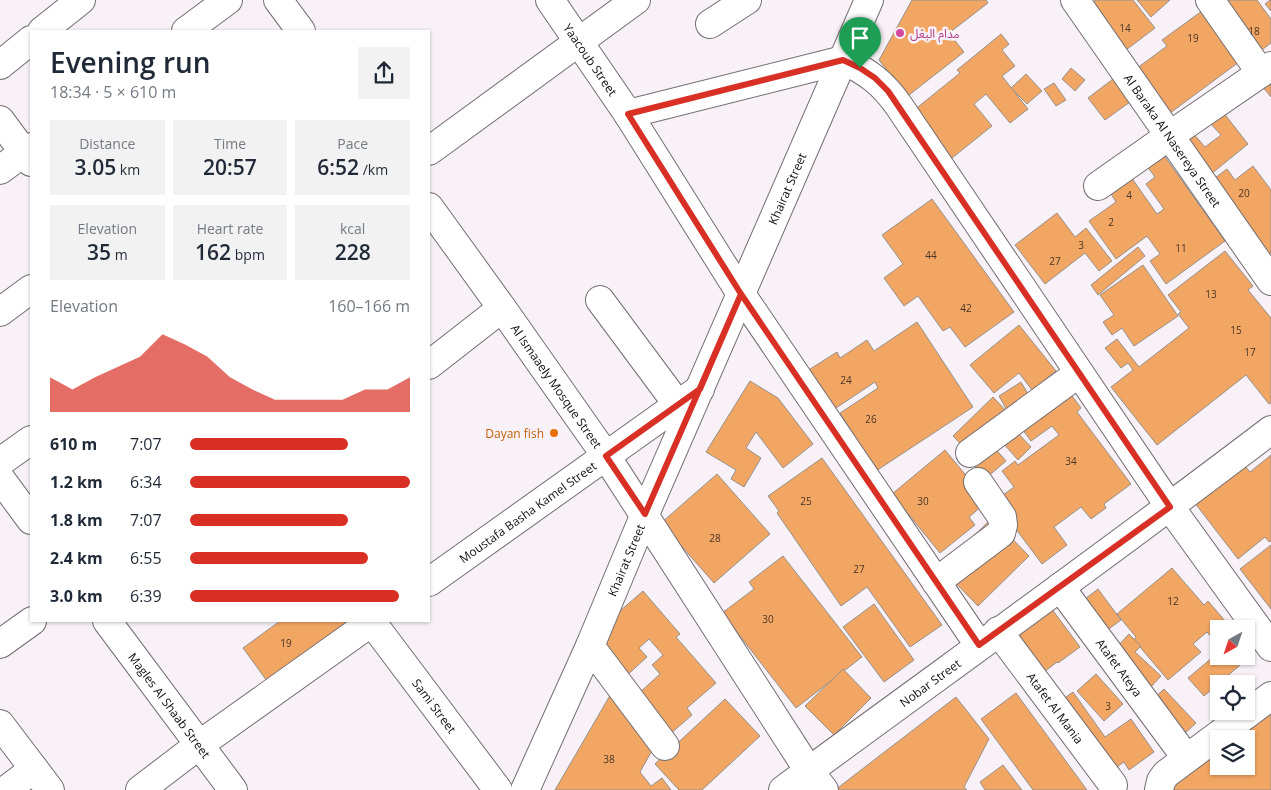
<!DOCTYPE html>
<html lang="en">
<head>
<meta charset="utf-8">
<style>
	body { margin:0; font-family:"Open Sans","Noto Sans Arabic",sans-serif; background:#f2f2f3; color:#1f2937; height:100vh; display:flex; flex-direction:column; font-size:19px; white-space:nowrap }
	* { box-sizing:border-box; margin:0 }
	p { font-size:16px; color:#747a83 }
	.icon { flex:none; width:28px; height:28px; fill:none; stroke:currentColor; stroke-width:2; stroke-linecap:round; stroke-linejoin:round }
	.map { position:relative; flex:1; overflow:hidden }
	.sheet { position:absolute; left:30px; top:30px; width:400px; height:592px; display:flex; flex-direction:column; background:#fff; border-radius:0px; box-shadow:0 1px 4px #0004 }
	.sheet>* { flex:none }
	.needle { width:32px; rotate:220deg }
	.controls { position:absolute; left:1210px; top:620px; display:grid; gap:10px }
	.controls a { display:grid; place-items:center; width:45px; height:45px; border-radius:0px; background:#fff; box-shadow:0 1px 4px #0004; font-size:25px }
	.pin { position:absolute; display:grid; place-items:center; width:42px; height:42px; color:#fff; margin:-51px -21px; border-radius:50% 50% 50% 0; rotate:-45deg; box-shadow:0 0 5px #0007 }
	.pin .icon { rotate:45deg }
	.round { display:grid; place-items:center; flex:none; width:52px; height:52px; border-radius:0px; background:#f2f2f3 }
	.overview { display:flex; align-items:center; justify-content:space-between; height:85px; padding:0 20px }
	h1 { font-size:28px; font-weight:600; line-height:38px }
	.metrics { display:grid; grid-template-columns:repeat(3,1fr); gap:8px; height:85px; padding:5px 20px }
	.metrics div { display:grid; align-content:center; border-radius:0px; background:#f2f2f3; text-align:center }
	.metrics b { font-size:21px; font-weight:600 }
	.metrics small { font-size:14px; font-weight:400 }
	.metrics p { font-size:14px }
	.chart { height:140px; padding:10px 20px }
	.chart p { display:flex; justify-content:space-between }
	.chart svg { width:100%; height:90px; margin-top:5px; fill:#d93025; opacity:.7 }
	ul { padding:0 20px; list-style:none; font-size:16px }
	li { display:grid; grid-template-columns:80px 60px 1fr; align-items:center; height:38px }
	li i { height:12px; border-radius:6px; background:#d93025 }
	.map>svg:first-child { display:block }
</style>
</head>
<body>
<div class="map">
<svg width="1271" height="790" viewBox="0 0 1271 790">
	<rect width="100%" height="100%" fill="#f8f2f8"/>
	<g fill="#f2a664" stroke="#96908c">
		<path d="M 912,0 L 986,0 L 988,3 L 949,33 L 964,52 L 909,95 L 904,92 L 879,60 Z"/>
		<path d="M 1096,0 L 1133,0 L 1155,28 L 1122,53 L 1090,4 Z"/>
		<path d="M 1137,0 L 1170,0 L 1151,17 Z"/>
		<path d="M 1213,0 L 1257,0 L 1271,19 L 1271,43 L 1254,56 Z"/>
		<path d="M 1270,0 L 1271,0 L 1271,11 L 1265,4 Z"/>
		<path d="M 1202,11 L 1239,62 L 1162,119 L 1129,74 L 1167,46 L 1162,40 Z"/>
		<path d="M 1001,34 L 1009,44 L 1002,50 L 1015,66 L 1002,76 L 1028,109 L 1010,123 L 986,94 L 974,104 L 992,126 L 952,158 L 913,111 L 960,73 L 957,70 Z"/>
		<path d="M 1271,67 L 1271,97 L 1256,79 Z"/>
		<path d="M 1071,68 L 1085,80 L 1075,91 L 1062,79 Z"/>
		<path d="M 1026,74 L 1042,91 L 1027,104 L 1011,88 Z"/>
		<path d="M 1113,79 L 1130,102 L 1105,120 L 1088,98 Z"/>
		<path d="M 1054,83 L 1066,100 L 1056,106 L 1044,89 Z"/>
		<path d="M 1223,112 L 1248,144 L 1205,179 L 1177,144 L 1192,132 L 1205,147 L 1221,135 L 1210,123 Z"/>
		<path d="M 1163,154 L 1225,241 L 1166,284 L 1150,261 L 1160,254 L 1147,236 L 1116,259 L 1089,221 L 1116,202 L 1110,192 L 1131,177 L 1157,214 L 1164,209 L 1146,184 L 1155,177 L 1147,166 Z"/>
		<path d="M 1253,166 L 1271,190 L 1271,253 L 1260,261 L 1204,186 L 1227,169 L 1235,180 Z"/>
		<path d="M 932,199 L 1014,312 L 965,347 L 950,327 L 943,331 L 918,296 L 904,306 L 884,278 L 903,264 L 882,235 Z"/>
		<path d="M 1057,213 L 1075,237 L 1086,228 L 1112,261 L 1099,271 L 1085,253 L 1045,284 L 1015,245 Z"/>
		<path d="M 1138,247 L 1145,256 L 1098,295 L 1091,285 Z"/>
		<path d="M 1225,251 L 1253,286 L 1248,290 L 1271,318 L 1271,403 L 1269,404 L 1246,375 L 1157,445 L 1111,387 L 1133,370 L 1128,363 L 1121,368 L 1105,348 L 1117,339 L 1139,367 L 1189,328 L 1178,314 L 1181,312 L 1168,295 Z"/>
		<path d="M 1143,265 L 1178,316 L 1134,346 L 1122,328 L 1112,335 L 1103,322 L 1114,315 L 1100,295 Z"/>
		<path d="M 917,322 L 973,407 L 876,471 L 840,413 L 878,388 L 875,382 L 833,410 L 807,371 L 837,352 L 840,358 L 867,340 L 874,351 Z"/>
		<path d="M 1019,325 L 1056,371 L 1032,390 L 1019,373 L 994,393 L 970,365 Z"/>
		<path d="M 750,381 L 778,398 L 813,444 L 783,468 L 756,432 L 746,448 L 761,458 L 744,487 L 731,479 L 736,470 L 706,452 Z"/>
		<path d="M 1021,382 L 1031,399 L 1008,412 L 999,396 Z"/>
		<path d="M 1067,389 L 1081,408 L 1077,412 L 1131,484 L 1104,504 L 1106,508 L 1091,519 L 1081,507 L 1054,527 L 1067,545 L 1042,564 L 995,501 L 1014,487 L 1002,471 L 1015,461 L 1018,465 L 1059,435 L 1052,426 L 1031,441 L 1019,425 Z"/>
		<path d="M 993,397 L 1011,416 L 970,454 L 953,436 Z"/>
		<path d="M 1016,431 L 1031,447 L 1018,460 L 1003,443 Z"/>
		<path d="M 993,446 L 1006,461 L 985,479 L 972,463 Z"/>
		<path d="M 945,450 L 974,485 L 994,496 L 969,517 L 975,525 L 940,553 L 892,494 Z"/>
		<path d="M 1271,455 L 1271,541 L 1269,542 L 1265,537 L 1238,559 L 1191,498 L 1239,459 L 1250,472 Z"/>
		<path d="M 822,458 L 942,625 L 910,647 L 867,587 L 841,606 L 777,513 L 779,511 L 768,496 Z"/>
		<path d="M 717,474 L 770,534 L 714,583 L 661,523 Z"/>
		<path d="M 992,518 L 1029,556 L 978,606 L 941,568 Z"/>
		<path d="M 1271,545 L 1271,609 L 1240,569 Z"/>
		<path d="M 783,556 L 862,657 L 796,708 L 722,613 L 754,589 L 749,582 Z"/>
		<path d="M 1172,568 L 1204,605 L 1208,601 L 1232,629 L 1219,629 L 1219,646 L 1207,632 L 1193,644 L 1201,652 L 1168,680 L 1134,640 L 1136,637 L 1117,614 Z"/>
		<path d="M 1098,589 L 1121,620 L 1091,642 L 1069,611 Z"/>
		<path d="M 643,591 L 680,634 L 676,637 L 716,683 L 687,708 L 692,715 L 662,741 L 637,695 L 660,674 L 652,665 L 663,655 L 649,639 L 639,648 L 647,657 L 624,678 L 589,638 Z"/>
		<path d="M 874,604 L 914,660 L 884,682 L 843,627 Z"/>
		<path d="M 1051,608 L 1080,647 L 1058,663 L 1057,662 L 1031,682 L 1003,645 Z"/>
		<path d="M 280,621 L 348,621 L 348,622 L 267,681 L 243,648 Z"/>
		<path d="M 1129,634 L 1141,646 L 1135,652 L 1161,676 L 1138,701 L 1100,665 Z"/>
		<path d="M 1246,646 L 1253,654 L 1204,696 L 1188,678 L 1219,652 L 1219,656 L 1246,656 Z"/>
		<path d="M 843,669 L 871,698 L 834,735 L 805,706 Z"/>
		<path d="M 1096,674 L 1123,704 L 1104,721 L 1077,691 Z"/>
		<path d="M 1164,689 L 1196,723 L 1169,748 L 1137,714 Z"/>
		<path d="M 612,692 L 631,703 L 624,715 L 635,721 L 654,747 L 640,772 L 651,786 L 662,778 L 671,790 L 555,790 Z"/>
		<path d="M 1073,692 L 1105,737 L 1131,719 L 1154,752 L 1129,770 L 1124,762 L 1097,781 L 1048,710 Z"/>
		<path d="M 1016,693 L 1087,790 L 1033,790 L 981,719 Z"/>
		<path d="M 956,697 L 989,739 L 964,787 L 967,790 L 835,790 Z"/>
		<path d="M 725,699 L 760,736 L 702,790 L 679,790 L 655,764 Z"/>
		<path d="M 1271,701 L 1271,790 L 1164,790 L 1219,741 L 1219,766 L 1246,766 L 1246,739 L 1222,739 Z"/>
		<path d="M 1003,765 L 1022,790 L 985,790 L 980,782 Z"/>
	</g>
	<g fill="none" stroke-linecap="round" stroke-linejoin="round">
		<g stroke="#736d72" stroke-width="30">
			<g id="minor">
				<path d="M 278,0 L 301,31"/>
				<path id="s1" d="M 550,0 L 628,114 L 741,294 L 979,645"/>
				<path id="s2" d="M 1075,0 L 1271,281"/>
				<path d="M 1210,0 L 1261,73"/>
				<path d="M 710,24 L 747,0"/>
				<path d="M 42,31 L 81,0"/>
				<path d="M 186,31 L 228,0"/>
				<path d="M 0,65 L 31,40"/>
				<path d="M 628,114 L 843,60 C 868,72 883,83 899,106 L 1170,507 L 1271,647"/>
				<path d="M 0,120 L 31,162"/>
				<path d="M 429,151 L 636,0"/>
				<path d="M 0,170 L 31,147"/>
				<path d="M 1098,186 L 1169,136 L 1271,66"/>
				<path id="s3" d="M 429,207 L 502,308 L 606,456 L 809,771 L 824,790"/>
				<path d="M 600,300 L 678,405"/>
				<path d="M 0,312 L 31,289"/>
				<path d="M 429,365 L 502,308"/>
				<path d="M 970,453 L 1079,373"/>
				<path d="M 0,462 L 31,440"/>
				<path id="s4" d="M 429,582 L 700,389"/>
				<path d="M 936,582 L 1001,533 L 1003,525 L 1002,517 L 978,482"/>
				<path id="s5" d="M 1060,587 L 1179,748"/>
				<path id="s6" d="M 371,621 L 498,790"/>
				<path id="s7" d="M 998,631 L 1113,785"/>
				<path d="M 0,644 L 32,621"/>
				<path d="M 590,646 L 665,746"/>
				<path d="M 0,724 L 50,790"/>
				<path d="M 6,790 L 34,769"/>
				<path d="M 140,790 L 199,745 L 373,621"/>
				<path id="s8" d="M 525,790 L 590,646 L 645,514 L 869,0"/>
				<path id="s9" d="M 783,790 C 946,670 1110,553 1271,430"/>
				<path d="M 1159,790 L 1161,781 L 1166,774 L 1271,696"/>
			</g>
		</g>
		<g stroke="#736d72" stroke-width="30">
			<g id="major">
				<path d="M 0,478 L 31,520"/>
				<path id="s10" d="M 107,621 L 233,790"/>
			</g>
		</g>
		<use href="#minor" stroke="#fff" stroke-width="28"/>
		<use href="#major" stroke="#fff" stroke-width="28"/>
	</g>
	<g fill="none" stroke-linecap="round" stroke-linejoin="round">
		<g stroke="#fff" stroke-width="10">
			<path id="route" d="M 860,68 L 843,60 L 628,114 L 741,294 L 645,514 L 606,456 L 700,389 L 741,294 L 979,645 L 1170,507 L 888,91 L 875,78 L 860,68"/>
		</g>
		<use href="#route" stroke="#d93025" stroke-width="6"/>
	</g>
	<circle fill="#d1479c" stroke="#f8f2f8" stroke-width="2" cx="900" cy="33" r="5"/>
	<circle fill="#e8710a" stroke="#f8f2f8" stroke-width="2" cx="554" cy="433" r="5"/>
	<g text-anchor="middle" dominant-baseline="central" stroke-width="5" stroke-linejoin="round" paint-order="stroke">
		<g font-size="10" fill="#493526">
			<text x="1125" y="28">14</text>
			<text x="1254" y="31">18</text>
			<text x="1193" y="38">19</text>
			<text x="1244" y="193">20</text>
			<text x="1129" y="195">4</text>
			<text x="1111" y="222">2</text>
			<text x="1081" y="245">3</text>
			<text x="1181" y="248">11</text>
			<text x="931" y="255">44</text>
			<text x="1055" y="261">27</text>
			<text x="1211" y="294">13</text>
			<text x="966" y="308">42</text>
			<text x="1236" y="330">15</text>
			<text x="1250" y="352">17</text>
			<text x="846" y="380">24</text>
			<text x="871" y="419">26</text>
			<text x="1071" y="461">34</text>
			<text x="806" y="501">25</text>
			<text x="923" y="501">30</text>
			<text x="715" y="538">28</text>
			<text x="859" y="569">27</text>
			<text x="1173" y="601">12</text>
			<text x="768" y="619">30</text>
			<text x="286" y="643">19</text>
			<text x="1108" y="706">3</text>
			<text x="609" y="759">38</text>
		</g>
		<g font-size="12" fill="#b23c85" stroke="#f8f2f8" text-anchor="start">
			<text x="910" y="33">مدام البغل</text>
		</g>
		<g font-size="12" fill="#110f11" stroke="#f8f2f8">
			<text stroke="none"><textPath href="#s1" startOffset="72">Yaacoub Street</textPath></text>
			<text stroke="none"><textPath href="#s2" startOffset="171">Al Baraka Al Nasereya Street</textPath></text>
			<text stroke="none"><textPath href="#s8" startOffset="656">Khairat Street</textPath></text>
			<text stroke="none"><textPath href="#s3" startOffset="220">Al Ismaaely Mosque Street</textPath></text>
			<text stroke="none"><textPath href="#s4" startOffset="121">Moustafa Basha Kamel Street</textPath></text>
			<text stroke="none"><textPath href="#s8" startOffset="251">Khairat Street</textPath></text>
			<text stroke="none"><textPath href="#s5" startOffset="100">Atafet Ateya</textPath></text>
			<text stroke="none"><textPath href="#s9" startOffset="182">Nobar Street</textPath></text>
			<text stroke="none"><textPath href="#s10" startOffset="105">Magles Al Shaab Street</textPath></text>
			<text stroke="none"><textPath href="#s6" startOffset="106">Sami Street</textPath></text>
			<text stroke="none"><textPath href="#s7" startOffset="96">Atafet Al Mania</textPath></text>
		</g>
		<g font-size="12" fill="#c56008" stroke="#f8f2f8" text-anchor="end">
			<text x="544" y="433">Dayan fish</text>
		</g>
	</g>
</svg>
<div class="controls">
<a><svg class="needle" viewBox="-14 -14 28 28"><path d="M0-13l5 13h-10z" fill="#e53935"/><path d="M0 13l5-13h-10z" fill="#747a83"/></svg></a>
<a><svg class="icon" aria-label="locate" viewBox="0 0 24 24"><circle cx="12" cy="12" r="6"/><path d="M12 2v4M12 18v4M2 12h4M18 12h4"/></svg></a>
<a><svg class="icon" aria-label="layers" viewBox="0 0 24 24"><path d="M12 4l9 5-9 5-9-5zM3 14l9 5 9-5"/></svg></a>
</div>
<div class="pin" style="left:860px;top:68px;background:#1e9e55"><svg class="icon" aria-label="arrive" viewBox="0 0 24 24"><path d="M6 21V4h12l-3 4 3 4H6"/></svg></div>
<section class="sheet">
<div class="overview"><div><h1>Evening run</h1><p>18:34 · 5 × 610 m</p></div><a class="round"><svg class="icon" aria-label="share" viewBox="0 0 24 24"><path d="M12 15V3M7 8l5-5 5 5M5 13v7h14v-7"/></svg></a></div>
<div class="metrics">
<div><p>Distance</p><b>3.05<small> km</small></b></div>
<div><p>Time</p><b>20:57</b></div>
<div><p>Pace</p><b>6:52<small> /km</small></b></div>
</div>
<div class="metrics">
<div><p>Elevation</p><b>35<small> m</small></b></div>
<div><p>Heart rate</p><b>162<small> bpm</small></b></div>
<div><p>kcal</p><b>228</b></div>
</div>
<div class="chart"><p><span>Elevation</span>160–166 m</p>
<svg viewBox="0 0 160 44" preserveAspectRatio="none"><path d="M0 44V27L10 33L20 27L30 22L40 17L50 6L60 11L70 17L80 27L90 33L100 38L110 38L120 38L130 38L140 33L150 33L160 27V44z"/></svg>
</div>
<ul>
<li><b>610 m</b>7:07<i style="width:72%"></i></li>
<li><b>1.2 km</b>6:34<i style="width:100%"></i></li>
<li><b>1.8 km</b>7:07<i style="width:72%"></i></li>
<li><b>2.4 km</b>6:55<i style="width:81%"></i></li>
<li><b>3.0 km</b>6:39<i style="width:95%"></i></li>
</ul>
</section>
</div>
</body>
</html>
